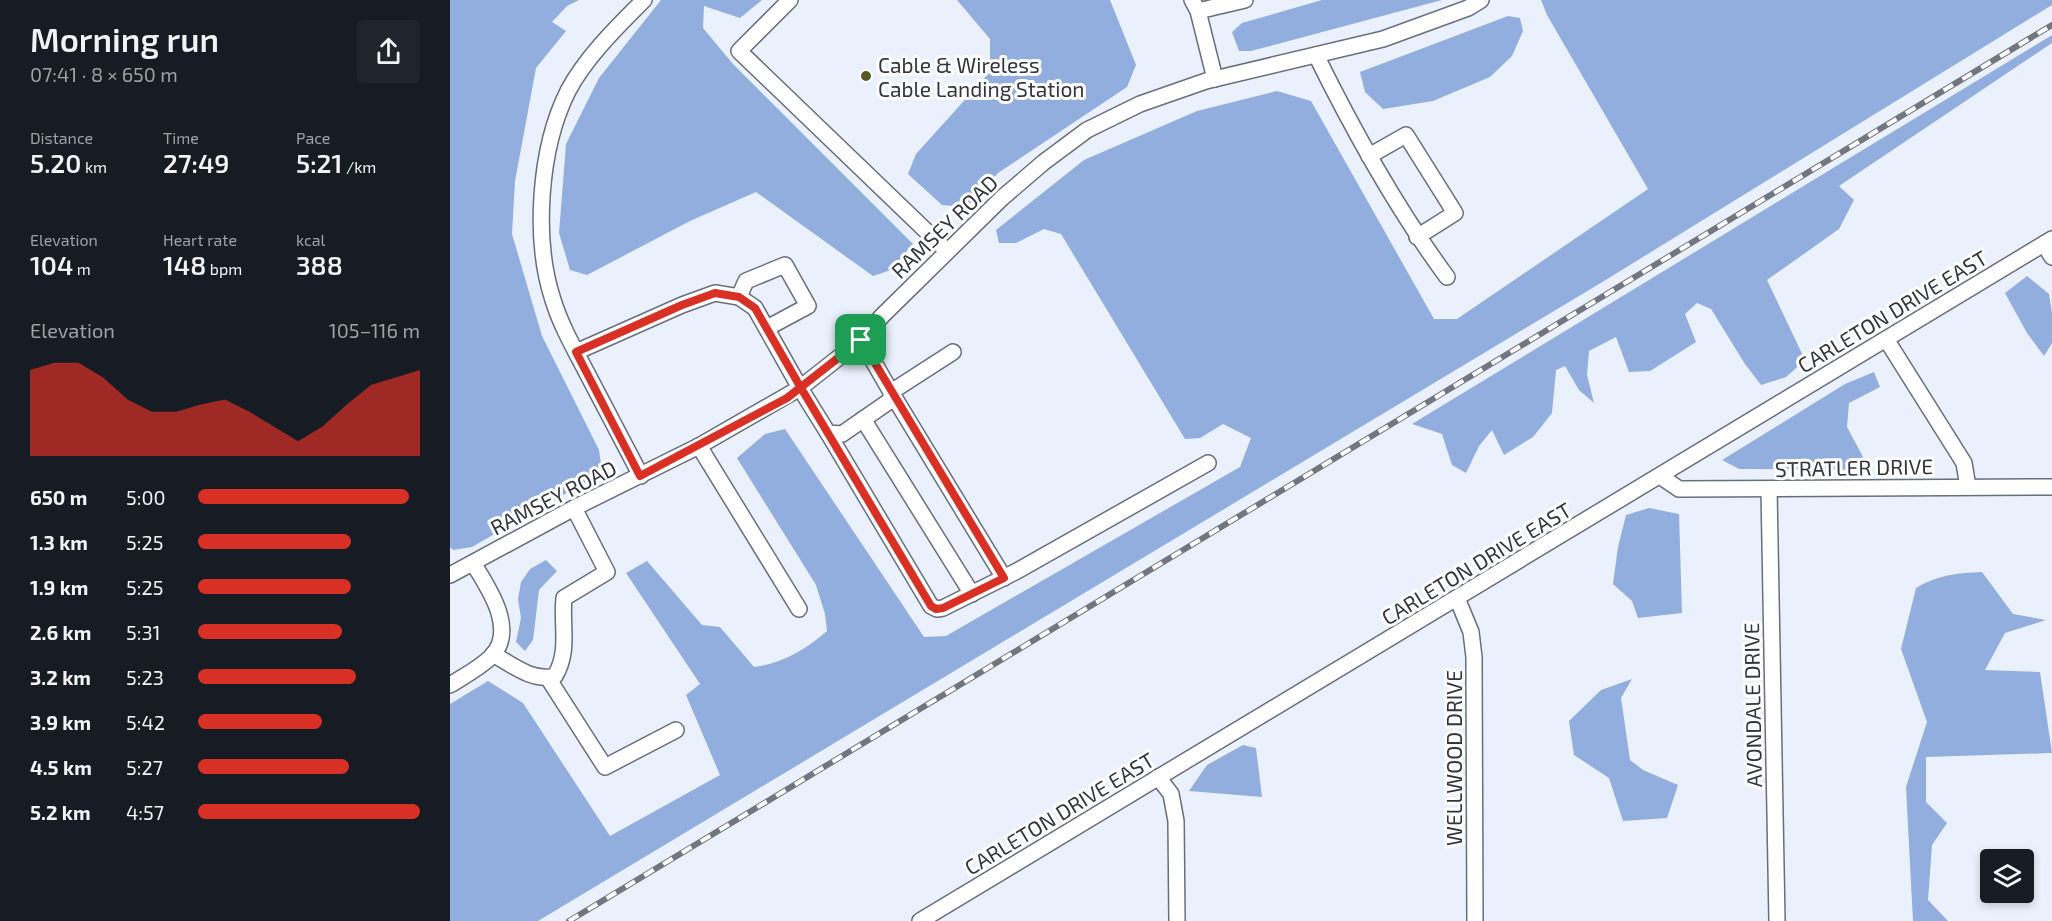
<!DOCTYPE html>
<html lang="en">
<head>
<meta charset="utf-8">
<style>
	body { margin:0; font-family:"Exo 2",sans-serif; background:#20242c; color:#f1f3f6; height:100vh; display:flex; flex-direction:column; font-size:22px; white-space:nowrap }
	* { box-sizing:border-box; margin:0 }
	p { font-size:20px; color:#9ea1a6 }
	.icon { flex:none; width:33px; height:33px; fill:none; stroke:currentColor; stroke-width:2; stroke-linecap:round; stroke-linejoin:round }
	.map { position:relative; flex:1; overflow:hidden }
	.side { display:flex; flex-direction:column; background:#171b24; width:450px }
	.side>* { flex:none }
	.tools { position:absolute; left:1530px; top:849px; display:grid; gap:12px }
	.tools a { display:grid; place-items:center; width:54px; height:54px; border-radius:6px; background:#171b24; box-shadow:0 3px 9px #0003; font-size:30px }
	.pin { position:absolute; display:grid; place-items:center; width:51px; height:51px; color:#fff; margin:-26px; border-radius:12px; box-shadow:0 3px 9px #0006 }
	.round { display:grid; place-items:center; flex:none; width:63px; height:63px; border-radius:6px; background:#20242c }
	.summary { display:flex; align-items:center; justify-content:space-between; height:102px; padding:0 30px }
	h1 { font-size:33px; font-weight:600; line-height:45px }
	.metrics { display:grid; grid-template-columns:repeat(3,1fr); gap:9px; height:102px; padding:6px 30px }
	.metrics div { display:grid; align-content:center }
	.metrics b { font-size:26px; font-weight:600 }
	.metrics small { font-size:16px; font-weight:400 }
	.metrics p { font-size:16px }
	.chart { height:168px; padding:12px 30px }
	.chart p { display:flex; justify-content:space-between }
	.chart svg { width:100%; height:108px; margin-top:6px; fill:#d93025; opacity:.7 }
	ul { padding:0 30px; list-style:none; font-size:20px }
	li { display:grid; grid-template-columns:96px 72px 1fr; align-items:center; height:45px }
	li i { height:15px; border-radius:8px; background:#d93025 }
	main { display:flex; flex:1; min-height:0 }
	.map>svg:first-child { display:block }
</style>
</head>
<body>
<main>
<section class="side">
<div class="summary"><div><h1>Morning run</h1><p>07:41 · 8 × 650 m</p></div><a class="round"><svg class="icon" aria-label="share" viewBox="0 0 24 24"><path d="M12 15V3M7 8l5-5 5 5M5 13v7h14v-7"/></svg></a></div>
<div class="metrics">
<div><p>Distance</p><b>5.20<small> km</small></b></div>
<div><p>Time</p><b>27:49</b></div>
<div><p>Pace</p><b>5:21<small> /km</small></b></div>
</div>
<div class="metrics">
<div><p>Elevation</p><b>104<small> m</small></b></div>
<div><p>Heart rate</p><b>148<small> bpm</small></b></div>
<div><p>kcal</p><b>388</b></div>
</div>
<div class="chart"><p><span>Elevation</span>105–116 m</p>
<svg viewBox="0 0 160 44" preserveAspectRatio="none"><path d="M0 44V9L10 6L20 6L30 12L40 21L50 26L60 26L70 23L80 21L90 26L100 32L110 38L120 32L130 23L140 15L150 12L160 9V44z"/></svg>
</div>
<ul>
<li><b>650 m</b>5:00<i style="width:95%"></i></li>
<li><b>1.3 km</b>5:25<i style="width:69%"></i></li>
<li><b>1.9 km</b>5:25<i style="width:69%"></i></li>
<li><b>2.6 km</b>5:31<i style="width:65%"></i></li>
<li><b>3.2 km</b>5:23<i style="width:71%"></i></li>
<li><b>3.9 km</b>5:42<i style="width:56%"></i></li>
<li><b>4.5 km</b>5:27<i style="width:68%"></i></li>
<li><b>5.2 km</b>4:57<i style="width:100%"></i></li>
</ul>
</section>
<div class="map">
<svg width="1602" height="921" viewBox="0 0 1602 921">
	<rect width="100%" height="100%" fill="#eaf1fc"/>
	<g fill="#92aedf">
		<path d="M 0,0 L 129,0 L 117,6 L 102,22 L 116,31 L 86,68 L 65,181 L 62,234 L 92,336 L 149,450 L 151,464 L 143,478 L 22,547 L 3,550 L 0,547 Z"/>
		<path d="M 211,0 L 312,0 L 290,18 L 254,6 L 253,28 L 283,64 L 463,244 L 441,270 L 423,276 L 306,192 L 240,221 L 137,275 L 120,270 L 109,233 L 116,144 L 149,78 Z"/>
		<path d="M 507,0 L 660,0 L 686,65 L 677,87 L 548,173 L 517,207 L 492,205 L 458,174 L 466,154 L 540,72 L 540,39 Z"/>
		<path d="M 872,0 L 992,0 L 801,51 L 789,51 L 782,32 L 792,23 Z"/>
		<path d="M 1091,0 L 1602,0 L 1602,5 L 1154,281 L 88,921 L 0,921 L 0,704 L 38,681 L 73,703 L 160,836 L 270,775 L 236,695 L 250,684 L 176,573 L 197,561 L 252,625 L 270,627 L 304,667 C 333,663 355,650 377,631 L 375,614 L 366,585 L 287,458 L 315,434 L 335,429 L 474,637 L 496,636 L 790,467 L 801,438 L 773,424 L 750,438 L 735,439 L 611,234 L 594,229 L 566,243 L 549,243 L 546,230 L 634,160 L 747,111 L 827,91 L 861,101 L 984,319 L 1007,319 L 1198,189 L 1097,15 Z"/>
		<path d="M 1058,16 L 1070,18 L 1073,31 L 1062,56 L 1040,77 L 983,101 L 933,109 L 915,92 L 910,72 Z"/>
		<path d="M 1602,35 L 1602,43 L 1389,186 L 1404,200 L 1389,229 L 1317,280 L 1355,360 L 1336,377 L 1311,385 L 1295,364 L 1261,309 L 1247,303 L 1235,314 L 1246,342 L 1200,371 L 1179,372 L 1166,337 L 1139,351 L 1137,375 L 1144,403 L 1129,390 L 1115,366 L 1106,370 L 1102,413 L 1083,437 L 1054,455 L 1042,430 L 1029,446 L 1016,473 L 1002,465 L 992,434 L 962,424 Z"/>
		<path d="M 1577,276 L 1599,294 L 1602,313 L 1602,343 L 1594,356 L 1577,333 L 1555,293 Z"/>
		<path d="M 1424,372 L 1430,387 L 1399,403 L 1397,427 L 1420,470 L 1289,469 L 1272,460 L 1395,384 Z"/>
		<path d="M 1199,508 L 1229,514 L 1232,613 L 1188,618 L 1182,601 L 1163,584 L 1168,547 L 1176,515 Z"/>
		<path d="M 96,560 L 107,571 L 89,590 L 83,640 L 75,651 L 66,642 L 71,618 L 68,599 L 71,582 L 80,569 Z"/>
		<path d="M 1532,572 L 1563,614 L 1596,620 L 1555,633 L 1535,670 L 1590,672 L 1602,753 L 1476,757 L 1476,802 L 1497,823 L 1482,845 L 1478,900 L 1498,921 L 1463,921 L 1456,787 L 1477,722 L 1451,649 L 1466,588 C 1487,575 1508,573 1532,572 Z"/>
		<path d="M 1182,679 L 1171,698 L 1180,760 L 1193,770 L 1228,785 L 1217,818 L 1173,821 L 1159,778 L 1124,755 L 1119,721 L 1151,690 Z"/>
		<path d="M 793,745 L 806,748 L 812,797 L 739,791 L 757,765 Z"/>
	</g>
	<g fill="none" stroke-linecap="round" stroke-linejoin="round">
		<g stroke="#676f7b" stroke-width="18">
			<g id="minor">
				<path d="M 340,0 L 289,51 L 497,251"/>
				<path d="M 742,0 L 748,11 L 795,0"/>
				<path d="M 748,11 L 765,79"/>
				<path d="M 866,55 C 904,132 946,208 997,277"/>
				<path d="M 919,156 L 956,135 L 1005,213 L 967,237"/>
				<path d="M 1594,244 L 1602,257"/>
				<path d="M 289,297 L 296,281 L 335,265 L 358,306 L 317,328"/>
				<path d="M 1436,339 L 1514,463 L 1518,487"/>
				<path d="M 126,352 L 232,305 L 265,293 L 289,297 L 305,308 L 350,388 L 378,433 L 392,434 L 441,400 L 441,392 L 411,340"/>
				<path d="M 503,352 L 441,392 L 554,578"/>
				<path d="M 413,419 L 522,594"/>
				<path d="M 378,433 L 481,606 L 487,609 L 493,608 L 567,571 L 758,463"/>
				<path d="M 249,446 L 349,609"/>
				<path d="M 191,476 C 173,442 155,408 138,375 C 125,350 111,326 103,300 C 83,239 89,149 118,91 C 136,57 167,27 194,0"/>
				<path d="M 1210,476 L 1229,489 L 1602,487"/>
				<path d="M 1319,489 L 1327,921"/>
				<path d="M 0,575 L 124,508 L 249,446 L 350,388 L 411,340 L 432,316 L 552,198 L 594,162 L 637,130 L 690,104 L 756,81 L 933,39 L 1018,8 L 1031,0"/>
				<path d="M 1007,598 L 1021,632 L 1024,657 L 1025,921"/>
				<path d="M 43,654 C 62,665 83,682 105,676 C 120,651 111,625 114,598 L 157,572 L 124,508"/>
				<path d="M 98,678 L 155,767 L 226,730"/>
				<path d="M 0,685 C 14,676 30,668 42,656 C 67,629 38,587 23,563"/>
				<path d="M 708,777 L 721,794 L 726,821 L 727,921"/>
				<path d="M 470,921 L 1602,239"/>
			</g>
		</g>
		<use href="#minor" stroke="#fff" stroke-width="15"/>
		<g stroke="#72767e" stroke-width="6">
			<path id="rail" d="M 119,921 L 1602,25"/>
		</g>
		<use href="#rail" stroke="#fefefe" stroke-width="4" stroke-dasharray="11" stroke-linecap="butt"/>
	</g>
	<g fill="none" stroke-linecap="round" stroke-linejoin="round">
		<g stroke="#fff" stroke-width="12">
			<path id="route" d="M 411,340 L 337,398 L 190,476 L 126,352 L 232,305 L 265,293 L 289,297 L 305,308 L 351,388 L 481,606 L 486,609 L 493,608 L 554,578 L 411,340"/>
		</g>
		<use href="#route" stroke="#d93025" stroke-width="8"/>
	</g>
	<circle fill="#575927" stroke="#fefefe" stroke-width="2" cx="416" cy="76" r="6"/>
	<g text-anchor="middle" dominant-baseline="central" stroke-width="6" stroke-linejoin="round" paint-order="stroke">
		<g font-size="21" fill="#32353b" stroke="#fefefe" text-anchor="start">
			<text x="428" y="64">Cable &amp; Wireless<tspan x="428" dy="24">Cable Landing Station</tspan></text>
		</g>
		<g font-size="21" fill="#32353b" stroke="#fefefe">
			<text transform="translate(494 226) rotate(-44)">RAMSEY ROAD</text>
			<text transform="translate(1442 311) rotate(-31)">CARLETON DRIVE EAST</text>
			<text transform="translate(1404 467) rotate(-1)">STRATLER DRIVE</text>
			<text transform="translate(103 497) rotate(-27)">RAMSEY ROAD</text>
			<text transform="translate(1026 563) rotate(-31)">CARLETON DRIVE EAST</text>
			<text transform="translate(1302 705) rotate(-91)">AVONDALE DRIVE</text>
			<text transform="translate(1003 758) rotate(-90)">WELLWOOD DRIVE</text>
			<text transform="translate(609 813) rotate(-31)">CARLETON DRIVE EAST</text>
		</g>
	</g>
</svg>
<div class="tools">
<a><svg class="icon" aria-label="layers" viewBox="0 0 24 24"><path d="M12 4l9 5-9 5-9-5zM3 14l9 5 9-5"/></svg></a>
</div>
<div class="pin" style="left:411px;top:340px;background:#1e9e55"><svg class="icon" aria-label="arrive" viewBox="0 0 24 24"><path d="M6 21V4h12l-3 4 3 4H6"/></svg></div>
</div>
</main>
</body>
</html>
